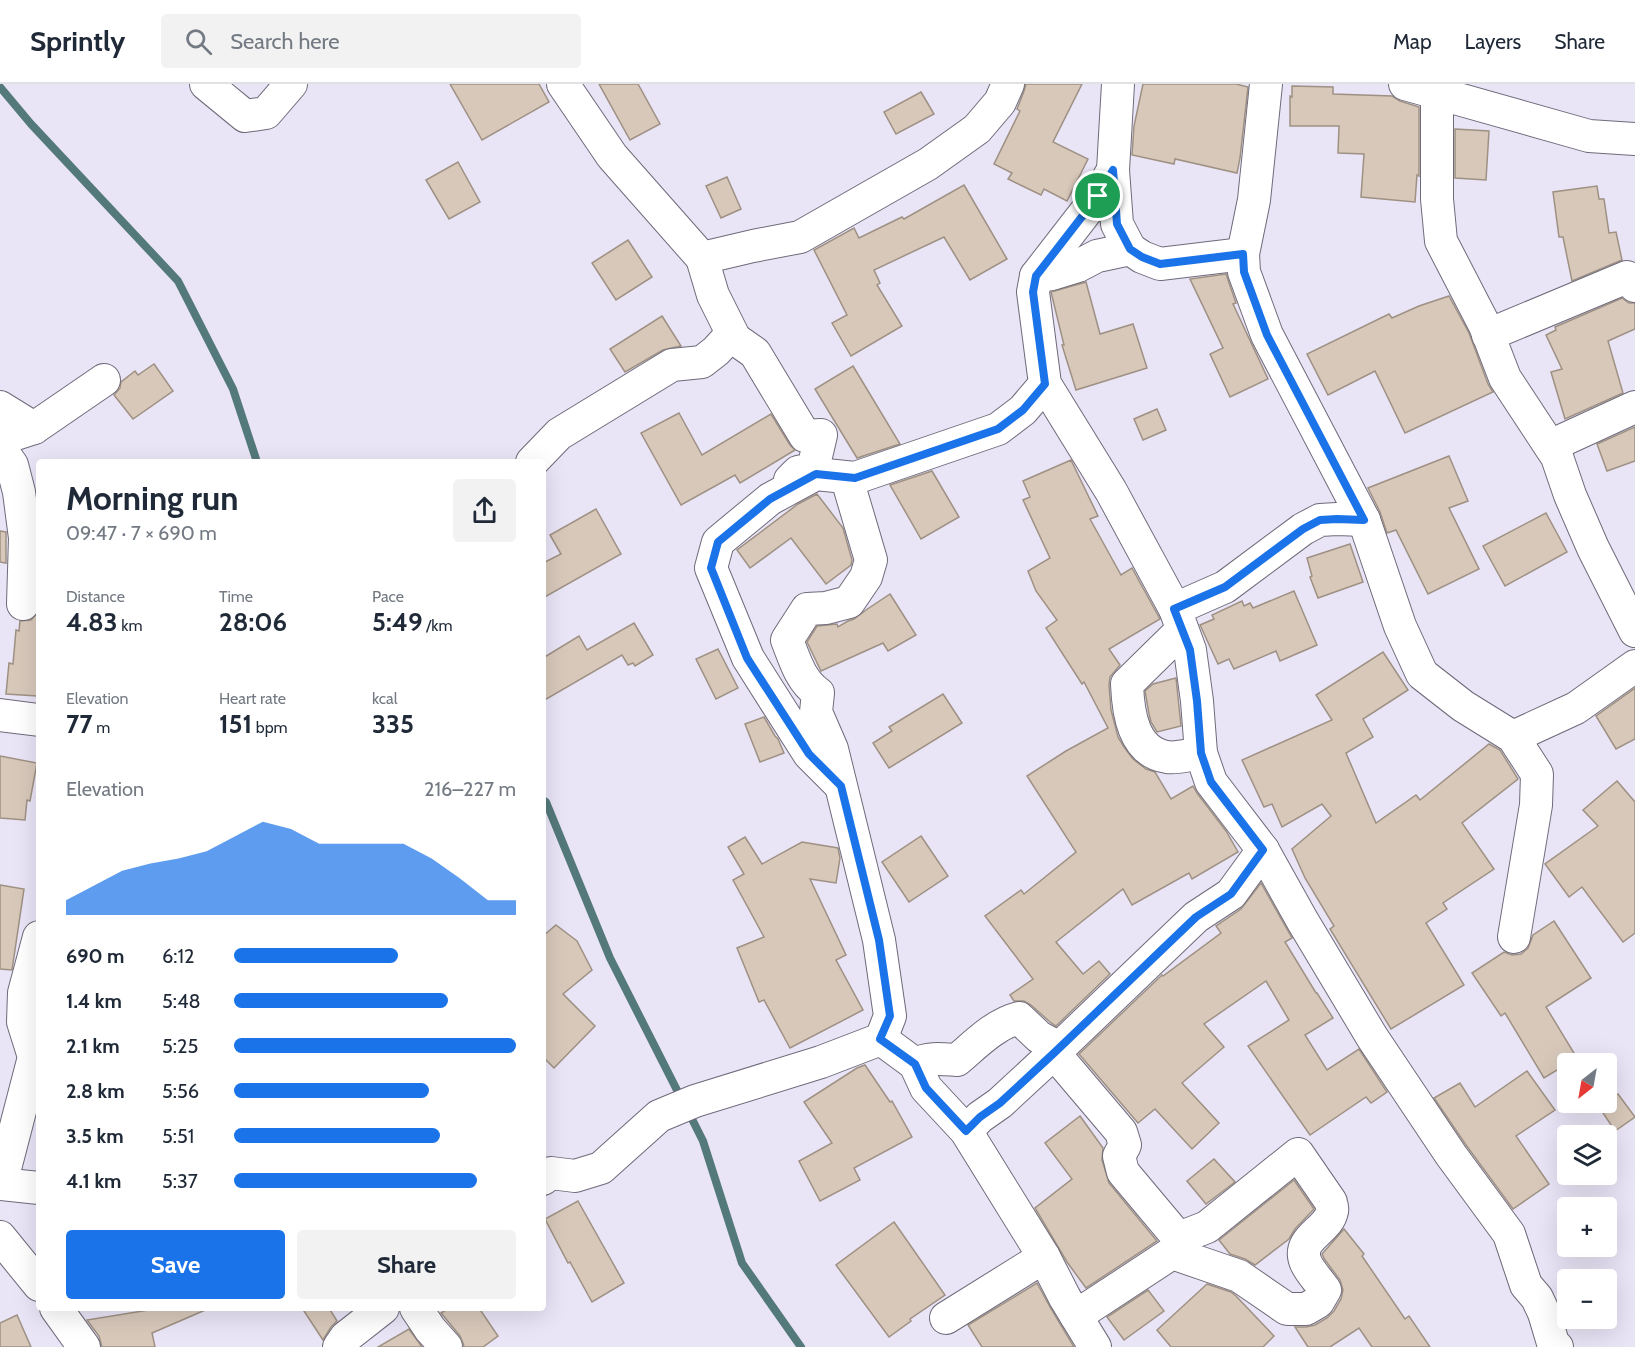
<!DOCTYPE html>
<html lang="en">
<head>
<meta charset="utf-8">
<style>
	body { margin:0; font-family:Cabin,sans-serif; background:#f2f2f3; color:#1f2937; height:100vh; display:flex; flex-direction:column; font-size:22px; white-space:nowrap }
	* { box-sizing:border-box; margin:0 }
	p { font-size:20px; color:#747a83 }
	.icon { flex:none; width:33px; height:33px; fill:none; stroke:currentColor; stroke-width:2; stroke-linecap:round; stroke-linejoin:round }
	.map { position:relative; flex:1; overflow:hidden }
	.sheet { position:absolute; left:36px; top:375px; width:510px; height:852px; display:flex; flex-direction:column; background:#fff; border-radius:6px; box-shadow:0 6px 24px #0002 }
	.sheet>* { flex:none }
	.needle { width:39px; rotate:211deg }
	.buttons { position:absolute; left:1557px; top:969px; display:grid; gap:12px }
	.buttons a { display:grid; place-items:center; width:60px; height:60px; border-radius:6px; background:#fff; box-shadow:0 6px 24px #0002; font-size:30px }
	.pin { position:absolute; display:grid; place-items:center; width:51px; height:51px; color:#fff; margin:-26px; border:3px solid #fff; border-radius:50%; box-shadow:0 2px 6px #0007 }
	.round { display:grid; place-items:center; flex:none; width:63px; height:63px; border-radius:6px; background:#f2f2f3 }
	.overview { display:flex; align-items:center; justify-content:space-between; height:102px; padding:0 30px }
	h1 { font-size:33px; font-weight:800; line-height:45px }
	.metrics { display:grid; grid-template-columns:repeat(3,1fr); gap:9px; height:102px; padding:6px 30px }
	.metrics div { display:grid; align-content:center }
	.metrics b { font-size:26px; font-weight:800 }
	.metrics small { font-size:16px; font-weight:400 }
	.metrics p { font-size:16px }
	.chart { height:168px; padding:12px 30px }
	.chart p { display:flex; justify-content:space-between }
	.chart svg { width:100%; height:108px; margin-top:6px; fill:#1a73e8; opacity:.7 }
	.action { display:flex; gap:12px; margin-top:auto; padding:12px 30px }
	.action a { flex:1; height:69px; border-radius:6px; background:#1a73e8; color:#fff; font-size:24px; font-weight:800; line-height:69px; text-align:center }
	.action a+a { background:#f2f2f3; color:#1f2937 }
	ul { padding:0 30px; list-style:none; font-size:20px }
	li { display:grid; grid-template-columns:96px 72px 1fr; align-items:center; height:45px }
	li i { height:15px; border-radius:8px; background:#1a73e8 }
	header { display:flex; align-items:center; gap:36px; box-sizing:border-box; height:84px; padding:0 30px; background:#fff; border-bottom:2px solid #e0e1e3 }
	header strong { font-size:28px }
	nav { display:flex; gap:33px; margin-inline-start:auto; font-size:21px }
	.search { width:420px; height:54px; background:#f2f2f3; display:flex; align-items:center; gap:15px; box-sizing:border-box; padding:0 21px; border-radius:6px; color:#747a83; font-size:22px }
	.map>svg:first-child { display:block }
</style>
</head>
<body>
<header>
<strong>Sprintly</strong>
<div class="search"><svg class="icon" aria-label="search" viewBox="0 0 24 24"><circle cx="10" cy="10" r="6"/><path d="M15 15l6 6"/></svg>Search here</div>
<nav><a>Map</a><a>Layers</a><a>Share</a></nav>
</header>
<div class="map">
<svg width="1635" height="1263" viewBox="0 0 1635 1263">
	<rect width="100%" height="100%" fill="#e9e4f6"/>
	<g fill="none" stroke-linecap="round" stroke-linejoin="round">
		<g stroke="#54797b" stroke-width="8">
			<path d="M 0,3 L 31,40 L 178,197 L 233,305 L 257,378"/>
			<path d="M 543,716 L 546,718 L 610,874 L 682,1016"/>
			<path d="M 688,1027 L 703,1057 L 742,1179 L 801,1263"/>
		</g>
	</g>
	<g fill="#d7c8ba" stroke="#9e9183" stroke-width="1.5">
		<path d="M 450,0 L 539,0 L 549,18 L 482,56 Z"/>
		<path d="M 599,0 L 638,0 L 660,40 L 630,56 Z"/>
		<path d="M 1026,0 L 1082,0 L 1053,58 L 1088,75 L 1067,117 L 1044,105 L 1041,111 L 1008,95 L 1012,89 L 994,80 L 1020,27 L 1017,25 L 1024,7 Z"/>
		<path d="M 1143,0 L 1236,0 L 1248,3 L 1240,74 L 1237,89 L 1175,75 L 1174,80 L 1132,71 L 1134,42 Z"/>
		<path d="M 1292,2 L 1333,3 L 1333,10 L 1392,12 L 1400,17 L 1419,23 L 1419,92 L 1417,91 L 1415,118 L 1361,113 L 1364,70 L 1338,69 L 1339,42 L 1290,42 L 1290,12 L 1292,13 Z"/>
		<path d="M 921,8 L 934,30 L 896,50 L 884,28 Z"/>
		<path d="M 1455,45 L 1489,47 L 1486,96 L 1455,94 Z"/>
		<path d="M 458,78 L 480,118 L 449,135 L 426,96 Z"/>
		<path d="M 727,93 L 741,125 L 721,134 L 706,102 Z"/>
		<path d="M 964,101 L 1007,175 L 970,196 L 944,153 L 874,186 L 880,199 L 877,201 L 902,242 L 851,272 L 832,239 L 847,231 L 814,166 L 854,144 L 859,154 L 902,133 L 904,135 Z"/>
		<path d="M 1597,102 L 1599,115 L 1604,115 L 1609,149 L 1616,148 L 1622,176 L 1572,197 L 1563,153 L 1559,153 L 1553,108 Z"/>
		<path d="M 628,156 L 652,193 L 616,216 L 592,179 Z"/>
		<path d="M 1226,190 L 1236,219 L 1233,220 L 1268,295 L 1230,313 L 1210,270 L 1223,264 L 1190,195 Z"/>
		<path d="M 1086,198 L 1100,250 L 1133,240 L 1147,284 L 1076,306 L 1062,261 L 1064,261 L 1051,208 Z"/>
		<path d="M 1449,212 L 1469,249 L 1488,300 L 1493,308 L 1405,349 L 1375,287 L 1328,311 L 1307,270 L 1389,230 L 1392,234 L 1419,222 Z"/>
		<path d="M 1622,214 L 1629,219 L 1635,219 L 1635,245 L 1608,257 L 1623,309 L 1565,335 L 1551,288 L 1562,285 L 1546,251 L 1556,246 L 1555,243 Z"/>
		<path d="M 662,232 L 681,262 L 663,266 L 625,288 L 610,265 Z"/>
		<path d="M 154,280 L 173,307 L 133,335 L 114,311 L 120,304 L 121,298 L 135,287 L 138,291 Z"/>
		<path d="M 853,282 L 900,360 L 857,374 L 815,305 Z"/>
		<path d="M 1157,325 L 1166,346 L 1143,356 L 1134,335 Z"/>
		<path d="M 679,329 L 702,371 L 771,330 L 790,361 L 795,366 L 740,399 L 735,391 L 681,421 L 641,349 Z"/>
		<path d="M 1635,343 L 1635,377 L 1607,387 L 1597,360 Z"/>
		<path d="M 1449,372 L 1468,417 L 1449,424 L 1479,485 L 1428,510 L 1396,446 L 1387,449 L 1380,428 L 1368,404 Z"/>
		<path d="M 1071,376 L 1098,432 L 1090,435 L 1121,491 L 1132,484 L 1160,535 L 1109,565 L 1120,581 L 1110,593 L 1109,601 L 1111,626 L 1118,653 L 1124,663 L 1133,675 L 1146,685 L 1155,688 L 1171,715 L 1193,702 L 1197,709 L 1226,747 L 1238,768 L 1192,795 L 1189,789 L 1132,821 L 1123,805 L 1056,858 L 1083,890 L 1099,877 L 1110,890 L 1056,942 L 1050,938 L 1031,921 L 1024,917 L 1014,917 L 1010,911 L 1033,895 L 985,832 L 1021,806 L 1024,810 L 1076,768 L 1027,692 L 1066,667 L 1108,644 L 1084,598 L 1082,600 L 1046,544 L 1057,536 L 1036,507 L 1028,487 L 1050,474 L 1023,416 L 1030,413 L 1023,397 Z"/>
		<path d="M 932,387 L 959,433 L 921,455 L 890,401 Z"/>
		<path d="M 817,410 L 843,444 L 852,476 L 851,481 L 826,500 L 791,454 L 750,484 L 737,466 L 798,420 Z"/>
		<path d="M 596,425 L 621,470 L 543,514 L 543,479 L 561,470 L 550,451 Z"/>
		<path d="M 1546,429 L 1567,468 L 1505,502 L 1483,462 Z"/>
		<path d="M 0,447 L 6,448 L 6,479 L 0,478 Z"/>
		<path d="M 1350,460 L 1363,498 L 1318,514 L 1310,493 L 1312,492 L 1307,474 Z"/>
		<path d="M 1294,507 L 1317,561 L 1280,577 L 1276,567 L 1234,585 L 1229,575 L 1218,580 L 1200,541 L 1214,535 L 1212,531 L 1242,517 L 1244,522 L 1250,519 L 1253,524 Z"/>
		<path d="M 890,510 L 916,551 L 888,567 L 883,559 L 821,587 L 807,558 L 817,542 L 837,540 L 838,543 L 848,537 L 854,535 L 866,526 Z"/>
		<path d="M 39,527 L 39,586 L 37,612 L 6,610 L 9,579 L 13,580 L 16,546 L 19,547 L 20,537 L 31,536 Z"/>
		<path d="M 634,539 L 653,571 L 635,582 L 633,579 L 628,581 L 622,571 L 543,617 L 543,574 L 579,552 L 587,566 Z"/>
		<path d="M 718,565 L 738,604 L 716,615 L 696,575 Z"/>
		<path d="M 1383,568 L 1408,606 L 1363,635 L 1373,653 L 1346,669 L 1376,739 L 1416,711 L 1420,716 L 1489,660 L 1500,666 L 1518,695 L 1462,739 L 1494,785 L 1443,819 L 1447,825 L 1426,839 L 1464,901 L 1391,945 L 1330,845 L 1334,842 L 1305,794 L 1292,765 L 1331,732 L 1322,720 L 1282,743 L 1272,720 L 1264,723 L 1242,676 L 1332,636 L 1316,611 Z"/>
		<path d="M 1176,594 L 1181,642 L 1157,648 L 1151,638 L 1149,630 L 1145,607 L 1153,600 Z"/>
		<path d="M 1635,604 L 1635,655 L 1616,665 L 1596,632 Z"/>
		<path d="M 943,610 L 962,639 L 889,684 L 873,659 L 892,647 L 889,643 Z"/>
		<path d="M 764,633 L 775,652 L 778,655 L 784,669 L 760,678 L 745,640 Z"/>
		<path d="M 0,672 L 37,679 L 30,717 L 27,716 L 25,736 L 0,734 Z"/>
		<path d="M 1617,697 L 1635,718 L 1635,849 L 1623,858 L 1582,803 L 1569,813 L 1545,780 L 1598,742 L 1583,726 Z"/>
		<path d="M 921,752 L 948,792 L 909,818 L 882,778 Z"/>
		<path d="M 745,753 L 762,780 L 802,758 L 838,764 L 840,774 L 836,799 L 810,795 L 846,871 L 836,876 L 863,926 L 790,964 L 764,916 L 759,918 L 737,864 L 764,853 L 733,796 L 744,790 L 728,763 Z"/>
		<path d="M 1261,799 L 1292,854 L 1285,858 L 1316,909 L 1317,909 L 1333,934 L 1305,951 L 1327,986 L 1359,965 L 1387,1008 L 1371,1019 L 1366,1013 L 1310,1051 L 1248,962 L 1289,936 L 1266,897 L 1204,940 L 1224,963 L 1182,999 L 1219,1039 L 1192,1065 L 1155,1025 L 1138,1039 L 1079,970 L 1162,891 L 1163,892 L 1221,849 L 1216,842 L 1241,825 Z"/>
		<path d="M 0,801 L 24,805 L 12,886 L 0,885 Z"/>
		<path d="M 1554,837 L 1591,894 L 1546,923 L 1577,974 L 1544,994 L 1505,929 L 1501,932 L 1472,889 L 1504,868 L 1512,871 L 1521,870 L 1528,864 L 1533,851 Z"/>
		<path d="M 556,841 L 577,857 L 592,886 L 563,910 L 595,942 L 554,984 L 543,973 L 543,852 Z"/>
		<path d="M 865,981 L 890,1018 L 892,1017 L 912,1053 L 854,1084 L 860,1096 L 820,1117 L 799,1077 L 832,1059 L 804,1018 L 857,984 Z"/>
		<path d="M 1527,987 L 1555,1026 L 1516,1052 L 1549,1100 L 1513,1125 L 1466,1061 L 1434,1014 L 1460,999 L 1475,1023 Z"/>
		<path d="M 1618,1010 L 1635,1033 L 1615,1047 L 1599,1023 Z"/>
		<path d="M 1080,1032 L 1103,1064 L 1102,1076 L 1109,1099 L 1157,1157 L 1086,1204 L 1067,1178 L 1035,1124 L 1072,1095 L 1045,1059 Z"/>
		<path d="M 1214,1075 L 1235,1098 L 1206,1120 L 1187,1097 Z"/>
		<path d="M 1294,1096 L 1314,1125 L 1295,1145 L 1289,1155 L 1255,1181 L 1245,1175 L 1230,1170 L 1219,1156 Z"/>
		<path d="M 578,1117 L 624,1199 L 592,1218 L 570,1178 L 568,1179 L 545,1135 Z"/>
		<path d="M 894,1138 L 945,1211 L 910,1235 L 911,1237 L 889,1253 L 836,1181 Z"/>
		<path d="M 1344,1145 L 1364,1170 L 1362,1172 L 1405,1235 L 1409,1232 L 1430,1263 L 1372,1263 L 1359,1244 L 1330,1263 L 1308,1263 L 1295,1243 L 1306,1243 L 1315,1241 L 1327,1234 L 1334,1227 L 1341,1215 L 1343,1206 L 1340,1196 L 1325,1176 L 1322,1170 Z"/>
		<path d="M 1037,1199 L 1050,1223 L 1074,1263 L 982,1263 L 968,1241 Z"/>
		<path d="M 1207,1200 L 1231,1208 L 1236,1212 L 1274,1252 L 1263,1263 L 1171,1263 L 1157,1246 Z"/>
		<path d="M 1148,1206 L 1164,1227 L 1124,1256 L 1107,1233 Z"/>
		<path d="M 161,1224 L 210,1224 L 152,1249 L 155,1263 L 102,1263 L 99,1252 L 87,1236 Z"/>
		<path d="M 302,1224 L 329,1224 L 337,1237 L 331,1243 L 323,1256 Z"/>
		<path d="M 449,1224 L 479,1224 L 498,1252 L 483,1263 L 464,1263 L 463,1259 L 460,1252 L 441,1229 Z"/>
		<path d="M 17,1231 L 31,1263 L 0,1263 L 0,1239 Z"/>
		<path d="M 409,1245 L 422,1263 L 378,1263 Z"/>
	</g>
	<g fill="none" stroke-linecap="round" stroke-linejoin="round">
		<g stroke="#6f6a7a" stroke-width="34">
			<g id="minor">
				<path d="M 206,0 L 245,32 L 266,29 L 291,0"/>
				<path d="M 1118,0 L 1113,86 L 1117,140 L 1130,165 L 1142,173 L 1160,180 L 1243,170"/>
				<path d="M 1266,0 L 1254,116 L 1243,170 L 1244,188 L 1267,251 L 1364,436 L 1400,542 L 1422,590 L 1463,622 L 1513,653 L 1537,690 L 1536,721 L 1514,853"/>
				<path d="M 1405,0 L 1589,52 L 1635,55"/>
				<path d="M 1437,10 L 1437,115 L 1441,157 L 1485,242 L 1505,294 L 1557,373 L 1570,411 L 1593,464 L 1635,547"/>
				<path d="M 1113,86 L 1098,112 L 1036,192 L 1033,208 L 1045,300 L 1111,407 L 1175,525 L 1190,566 L 1197,617 L 1201,669 L 1211,698 L 1263,766 L 1302,836 L 1372,953 L 1451,1071 L 1509,1150 L 1526,1201 L 1537,1214 L 1544,1229 L 1553,1259 L 1557,1263"/>
				<path d="M 702,174 L 753,162 L 800,153 L 928,80 L 977,45 L 1000,18 L 1008,0"/>
				<path d="M 1036,192 L 1052,190 L 1078,182 L 1097,172 L 1130,165"/>
				<path d="M 1488,251 L 1627,193 L 1635,202"/>
				<path d="M 735,255 L 755,269 L 805,352 L 821,351 L 813,385 L 798,388 L 790,396"/>
				<path d="M 0,323 L 34,344"/>
				<path d="M 0,355 L 34,344 L 104,296"/>
				<path d="M 1550,362 L 1635,323"/>
				<path d="M 0,364 L 12,381 L 19,408 L 25,454 L 23,520"/>
				<path d="M 532,378 L 559,350 L 672,281 L 702,278 L 716,267 L 727,255 L 735,255 L 713,211 L 702,174 L 612,72 L 563,0"/>
				<path d="M 1175,525 L 1225,503 L 1303,445 L 1320,436 L 1337,435 L 1364,436"/>
				<path d="M 1182,546 L 1127,600 C 1128,628 1133,668 1167,673 C 1177,675 1191,670 1201,669"/>
				<path d="M 0,631 L 39,636"/>
				<path d="M 1513,653 L 1576,624 L 1635,582"/>
				<path d="M 840,701 L 809,670 L 748,574 L 711,484 L 718,458 L 770,415 L 816,390 L 855,394 L 998,345 L 1023,326 L 1045,300"/>
				<path d="M 881,955 L 915,980 L 926,1004 L 966,1047 L 1044,1173 L 1065,1214 L 1095,1263"/>
				<path d="M 1054,969 L 1121,1048 L 1125,1061 L 1119,1072 L 1123,1088 L 1175,1150 L 1184,1152 L 1207,1143 L 1298,1070 L 1331,1118 C 1331,1119 1333,1126 1332,1127 C 1329,1147 1295,1154 1306,1179 C 1310,1188 1319,1197 1325,1206 L 1318,1218 L 1306,1225 L 1287,1225 L 1239,1192 L 1172,1169 L 1076,1232"/>
				<path d="M 915,980 C 929,973 942,975 957,976 C 976,960 995,940 1019,934 L 1039,953 L 1059,964"/>
				<path d="M 966,1047 L 980,1033 L 1000,1019 L 1054,969 L 1196,833 L 1231,810 L 1263,766"/>
				<path d="M 543,1095 L 551,1089 L 575,1092 L 601,1084 L 659,1032 L 695,1017 L 821,978 L 881,955 L 890,932 L 879,856 L 832,665 L 816,628 L 818,609 C 800,596 795,576 787,556 L 807,525 L 826,524 L 849,518 L 866,493 L 871,476 L 850,405 L 855,394"/>
				<path d="M 0,1100 L 39,1104"/>
				<path d="M 1,1100 L 34,973 L 23,938 L 24,909 L 39,853"/>
				<path d="M 0,1153 L 39,1201"/>
				<path d="M 56,1224 L 84,1263"/>
				<path d="M 416,1224 L 430,1245 L 446,1263"/>
				<path d="M 946,1234 L 1044,1173"/>
				<path d="M 339,1263 L 346,1253 L 383,1224"/>
			</g>
		</g>
		<use href="#minor" stroke="#fff" stroke-width="32"/>
	</g>
	<g fill="none" stroke-linecap="round" stroke-linejoin="round">
		<g stroke="#fff" stroke-width="12">
			<path id="route" d="M 1113,86 L 1117,140 L 1130,165 L 1142,173 L 1160,180 L 1243,170 L 1244,188 L 1267,251 L 1364,436 L 1337,435 L 1320,436 L 1303,445 L 1225,503 L 1174,525 L 1190,566 L 1197,617 L 1201,669 L 1211,698 L 1263,766 L 1231,810 L 1196,833 L 1054,969 L 1000,1019 L 980,1033 L 966,1047 L 926,1004 L 915,980 L 880,955 L 890,932 L 879,856 L 841,702 L 809,670 L 747,574 L 711,484 L 718,458 L 770,415 L 816,390 L 855,394 L 998,345 L 1023,326 L 1045,300 L 1033,208 L 1036,192 L 1098,112 Z"/>
		</g>
		<use href="#route" stroke="#1a73e8" stroke-width="8"/>
	</g>
</svg>
<div class="buttons">
<a><svg class="needle" viewBox="-14 -14 28 28"><path d="M0-13l5 13h-10z" fill="#e53935"/><path d="M0 13l5-13h-10z" fill="#747a83"/></svg></a>
<a><svg class="icon" aria-label="layers" viewBox="0 0 24 24"><path d="M12 4l9 5-9 5-9-5zM3 14l9 5 9-5"/></svg></a>
<a>+</a>
<a>−</a>
</div>
<div class="pin" style="left:1098px;top:112px;background:#1e9e55"><svg class="icon" aria-label="arrive" viewBox="0 0 24 24"><path d="M6 21V4h12l-3 4 3 4H6"/></svg></div>
<section class="sheet">
<div class="overview"><div><h1>Morning run</h1><p>09:47 · 7 × 690 m</p></div><a class="round"><svg class="icon" aria-label="share" viewBox="0 0 24 24"><path d="M12 15V3M7 8l5-5 5 5M5 13v7h14v-7"/></svg></a></div>
<div class="metrics">
<div><p>Distance</p><b>4.83<small> km</small></b></div>
<div><p>Time</p><b>28:06</b></div>
<div><p>Pace</p><b>5:49<small> /km</small></b></div>
</div>
<div class="metrics">
<div><p>Elevation</p><b>77<small> m</small></b></div>
<div><p>Heart rate</p><b>151<small> bpm</small></b></div>
<div><p>kcal</p><b>335</b></div>
</div>
<div class="chart"><p><span>Elevation</span>216–227 m</p>
<svg viewBox="0 0 160 44" preserveAspectRatio="none"><path d="M0 44V38L10 32L20 26L30 23L40 21L50 18L60 12L70 6L80 9L90 15L100 15L110 15L120 15L130 21L140 29L150 38L160 38V44z"/></svg>
</div>
<ul>
<li><b>690 m</b>6:12<i style="width:58%"></i></li>
<li><b>1.4 km</b>5:48<i style="width:76%"></i></li>
<li><b>2.1 km</b>5:25<i style="width:100%"></i></li>
<li><b>2.8 km</b>5:56<i style="width:69%"></i></li>
<li><b>3.5 km</b>5:51<i style="width:73%"></i></li>
<li><b>4.1 km</b>5:37<i style="width:86%"></i></li>
</ul>
<div class="action"><a>Save</a><a>Share</a></div>
</section>
</div>
</body>
</html>
